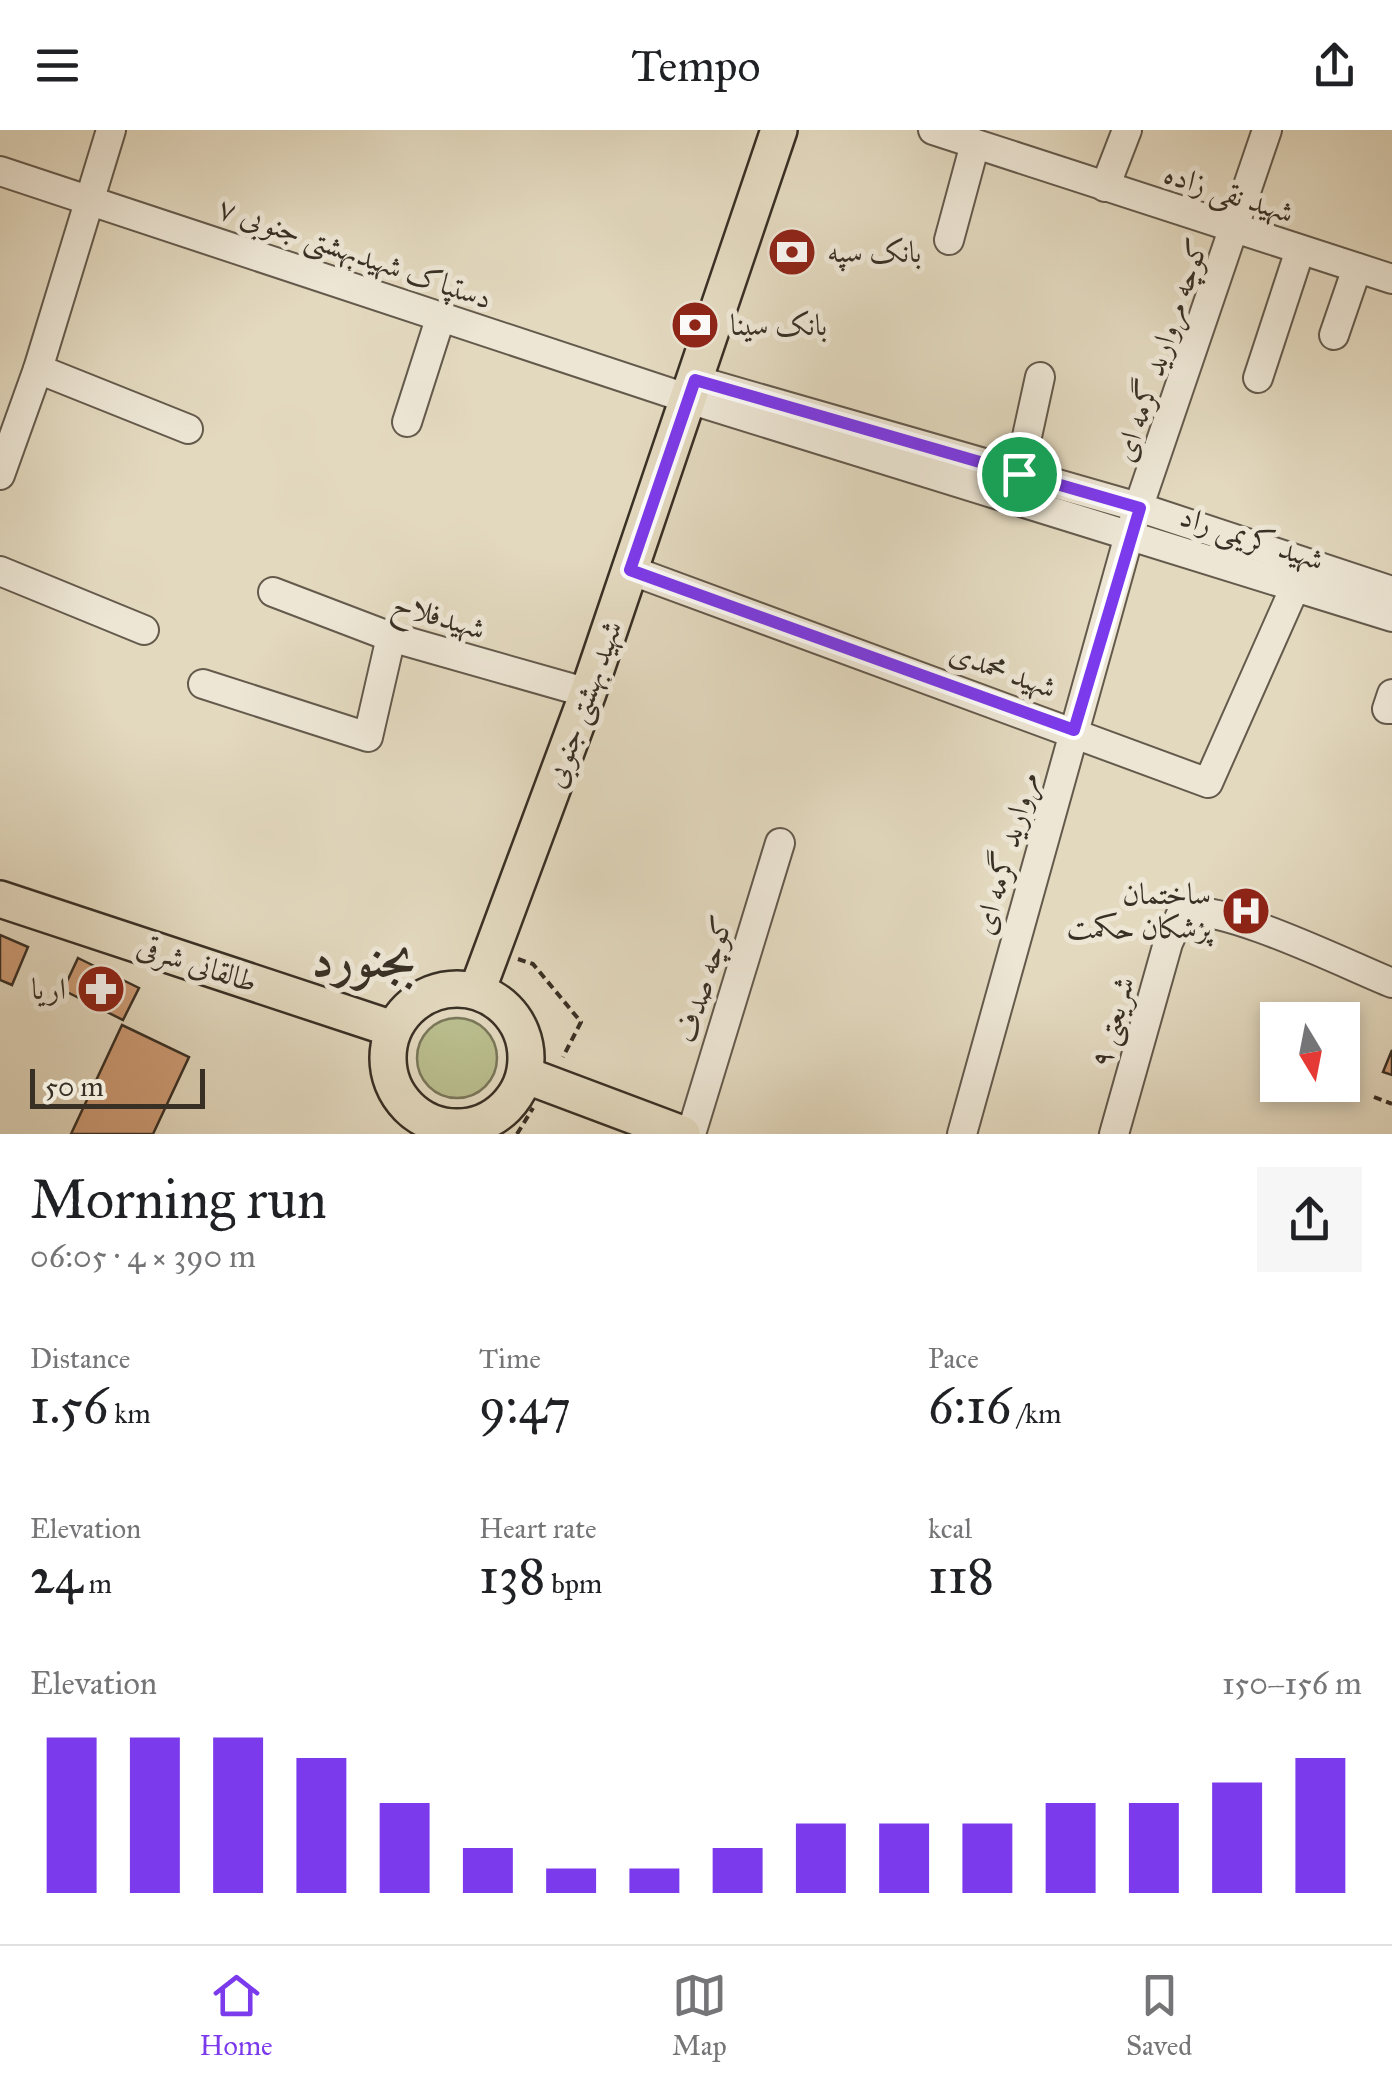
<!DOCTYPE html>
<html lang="en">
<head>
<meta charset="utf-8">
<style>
	body { margin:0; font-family:"IM FELL Great Primer",Amiri,serif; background:#f6f6f6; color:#202124; height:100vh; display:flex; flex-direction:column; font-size:38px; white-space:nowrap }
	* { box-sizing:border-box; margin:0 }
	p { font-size:32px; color:#757577 }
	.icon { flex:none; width:55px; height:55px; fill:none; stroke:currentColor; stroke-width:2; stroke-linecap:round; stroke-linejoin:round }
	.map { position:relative; height:1004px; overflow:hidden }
	.details { display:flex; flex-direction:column; background:#fff; flex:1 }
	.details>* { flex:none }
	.needle { width:65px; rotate:170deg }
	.fabs { position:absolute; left:1260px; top:872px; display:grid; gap:20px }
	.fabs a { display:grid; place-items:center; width:100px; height:100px; border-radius:0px; background:#fff; box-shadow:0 5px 15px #0003; font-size:50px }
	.scale { position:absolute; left:30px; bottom:25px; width:175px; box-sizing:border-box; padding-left:10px; border:5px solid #393025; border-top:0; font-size:28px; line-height:35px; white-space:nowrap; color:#393025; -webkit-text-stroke:8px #ede6d5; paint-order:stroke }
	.pin { position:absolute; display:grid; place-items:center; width:85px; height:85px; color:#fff; margin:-42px; border:5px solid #fff; border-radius:50%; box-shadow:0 2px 10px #0007 }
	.round { display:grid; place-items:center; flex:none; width:105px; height:105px; border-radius:0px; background:#f6f6f6 }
	.head { display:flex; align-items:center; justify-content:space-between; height:170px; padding:0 30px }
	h1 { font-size:55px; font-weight:600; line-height:75px }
	.stats { display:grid; grid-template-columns:repeat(3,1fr); gap:15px; height:170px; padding:10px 30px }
	.stats div { display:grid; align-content:center }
	.stats b { font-size:50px; font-weight:600 }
	.stats small { font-size:28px; font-weight:400 }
	.stats p { font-size:28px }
	.chart { height:280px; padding:20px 30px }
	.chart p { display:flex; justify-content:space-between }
	.chart svg { width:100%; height:180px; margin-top:10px; stroke:#7c3aed; stroke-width:6 }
	header { display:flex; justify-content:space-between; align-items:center; height:130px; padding:0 30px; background:#fff; font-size:45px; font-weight:600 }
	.dock { display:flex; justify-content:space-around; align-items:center; height:140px; border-top:2px solid #e0e0e0; background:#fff; font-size:28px; color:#757577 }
	.dock a { display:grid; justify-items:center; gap:5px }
	.dock .current { color:#7c3aed }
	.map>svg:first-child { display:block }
</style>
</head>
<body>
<header><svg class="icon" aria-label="menu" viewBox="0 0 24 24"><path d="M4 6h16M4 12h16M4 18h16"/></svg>Tempo<svg class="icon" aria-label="share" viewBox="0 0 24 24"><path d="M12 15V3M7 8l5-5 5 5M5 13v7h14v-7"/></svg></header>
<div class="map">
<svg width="1392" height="1004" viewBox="0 0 1392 1004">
	<rect width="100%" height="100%" fill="#e3d9bf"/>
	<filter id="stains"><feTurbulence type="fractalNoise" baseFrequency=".002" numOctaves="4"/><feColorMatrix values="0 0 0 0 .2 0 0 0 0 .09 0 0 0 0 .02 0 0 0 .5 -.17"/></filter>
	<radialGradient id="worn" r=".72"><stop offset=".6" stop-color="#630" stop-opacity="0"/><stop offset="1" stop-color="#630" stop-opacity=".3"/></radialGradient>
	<circle fill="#babe8e" stroke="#7a775a" stroke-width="2.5" cx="457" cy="928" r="40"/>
	<g fill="#cd9b75" stroke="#393025" stroke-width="2.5">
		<path d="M 0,805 L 28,817 L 12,855 L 0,850 Z"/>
		<path d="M 78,828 L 139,858 L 123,890 L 63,860 Z"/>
		<path d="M 122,895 L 189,927 L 153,1004 L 71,1004 Z"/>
		<path d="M 1392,920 L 1392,945 L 1383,942 Z"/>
	</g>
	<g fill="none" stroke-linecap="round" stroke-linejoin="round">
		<g stroke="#645a4c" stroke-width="32">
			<g id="minor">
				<path d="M 933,0 L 1392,149"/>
				<path d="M 0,41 L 689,269 L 1392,487"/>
				<path d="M 1105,57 L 1127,0"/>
				<path d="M 949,110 L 975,14"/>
				<path d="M 1334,205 L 1357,138"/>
				<path d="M 38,239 L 188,299"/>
				<path d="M 1258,248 L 1300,120"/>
				<path d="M 695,250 L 1141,378 L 1392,461"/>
				<path d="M 407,292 L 441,186"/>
				<path d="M 1019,343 L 1040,247"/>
				<path d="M 0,345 L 38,239 L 111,0"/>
				<path d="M 630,440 L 1208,653 L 1295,457"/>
				<path d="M 0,441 L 144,500"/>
				<path d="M 273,462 L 391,507 L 588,563"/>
				<path d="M 203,554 L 368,607 L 391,507"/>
				<path d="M 1392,564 L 1387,579 L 1392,579"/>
				<path d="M 691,1004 L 780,713"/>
				<path d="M 962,1004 L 1130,402 L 1267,0"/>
				<path d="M 1114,1004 L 1168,813 L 1182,782 C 1225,774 1347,835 1392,853"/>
			</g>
		</g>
		<g stroke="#393025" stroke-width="40">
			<g id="major">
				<path d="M 0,769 L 393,899"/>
				<circle cx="457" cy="928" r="69"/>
				<path d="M 477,861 L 588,563 L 779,0"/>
				<path d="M 525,945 L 682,1004"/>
			</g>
		</g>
		<g stroke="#393025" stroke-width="4" stroke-dasharray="8 5" stroke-linecap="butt">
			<path d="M 518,829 L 533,834 L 581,892 L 563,927"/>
			<path d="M 1374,967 L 1392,974"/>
			<path d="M 517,1004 L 533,978"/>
		</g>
		<use href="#minor" stroke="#ede6d5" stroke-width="28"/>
		<use href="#major" stroke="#e3d9bf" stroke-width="35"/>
	</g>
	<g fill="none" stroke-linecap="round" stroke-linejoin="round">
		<g stroke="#fff" stroke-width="20">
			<path id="route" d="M 695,250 L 1140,378 L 1074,600 L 630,440 Z"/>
		</g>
		<use href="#route" stroke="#7c3aed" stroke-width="12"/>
	</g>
	<defs>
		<g id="bank-disc" transform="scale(2.5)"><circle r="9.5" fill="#8f2418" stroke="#ede6d5"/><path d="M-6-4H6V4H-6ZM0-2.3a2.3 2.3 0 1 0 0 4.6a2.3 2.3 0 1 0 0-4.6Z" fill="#fff"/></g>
		<g id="hospital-disc" transform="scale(2.5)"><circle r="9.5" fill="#8f2418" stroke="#ede6d5"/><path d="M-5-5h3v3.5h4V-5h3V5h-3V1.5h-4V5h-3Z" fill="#fff"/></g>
		<g id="pharmacy-disc" transform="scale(2.5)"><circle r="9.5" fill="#8f2418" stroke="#ede6d5"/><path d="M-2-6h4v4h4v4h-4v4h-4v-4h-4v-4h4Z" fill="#fff"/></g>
	</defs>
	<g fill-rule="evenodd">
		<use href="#bank-disc" x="792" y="122"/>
		<use href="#bank-disc" x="695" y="195"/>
		<use href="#hospital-disc" x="1246" y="781"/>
		<use href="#pharmacy-disc" x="101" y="859"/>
	</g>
	<g text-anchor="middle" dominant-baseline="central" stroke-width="10" stroke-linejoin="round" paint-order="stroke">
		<g font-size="30" fill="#393025" stroke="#ede6d5">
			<text transform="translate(1229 63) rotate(18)">شهید نقی زاده</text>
			<text transform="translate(355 123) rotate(19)">دستپاک شهیدبهشتی جنوبی ۷</text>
			<text transform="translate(1161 220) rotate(-71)">کوچه مروارید گرمه ای</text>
			<text transform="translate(1252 408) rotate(18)">شهید کریمی راد</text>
			<text transform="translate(439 486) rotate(17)">شهیدفلاح</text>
			<text transform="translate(1003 540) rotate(20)">شهید محمدی</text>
			<text transform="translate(583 574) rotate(-70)">شهید بهشتی جنوبی</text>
			<text transform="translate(1006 723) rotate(-74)">مروارید گرمه ای</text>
			<text transform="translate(197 834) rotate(18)">طالقانی شرقی</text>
			<text transform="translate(704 849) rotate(-73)">کوچه صدف</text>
			<text transform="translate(1112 892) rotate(-74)">شریعتی ۹</text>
		</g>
		<g font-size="30" fill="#393025" stroke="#ede6d5" text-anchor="start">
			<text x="827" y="122">بانک سپه</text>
			<text x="730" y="195">بانک سینا</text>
			<text x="1211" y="764" text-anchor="end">ساختمان<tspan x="1211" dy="34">پزشکان حکمت</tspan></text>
			<text x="66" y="859" text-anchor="end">اریا</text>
		</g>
		<g font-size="50" font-weight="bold" fill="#393025" stroke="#ede6d5">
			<text x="363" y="829">بجنورد</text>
		</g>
	</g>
	<rect width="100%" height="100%" filter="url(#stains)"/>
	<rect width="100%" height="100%" fill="url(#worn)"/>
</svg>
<div class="fabs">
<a><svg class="needle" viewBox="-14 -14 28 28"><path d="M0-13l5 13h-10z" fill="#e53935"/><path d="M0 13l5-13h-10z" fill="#757577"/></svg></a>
</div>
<div class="scale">50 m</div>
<div class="pin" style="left:1019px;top:344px;background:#1e9e55"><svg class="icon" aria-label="arrive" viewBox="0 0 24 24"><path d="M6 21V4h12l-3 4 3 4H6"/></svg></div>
</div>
<section class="details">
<div class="head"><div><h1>Morning run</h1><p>06:05 · 4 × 390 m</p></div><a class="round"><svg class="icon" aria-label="share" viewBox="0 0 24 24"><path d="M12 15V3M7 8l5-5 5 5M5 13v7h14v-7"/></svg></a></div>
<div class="stats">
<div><p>Distance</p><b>1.56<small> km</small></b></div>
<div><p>Time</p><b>9:47</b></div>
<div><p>Pace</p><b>6:16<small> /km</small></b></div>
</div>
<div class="stats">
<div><p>Elevation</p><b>24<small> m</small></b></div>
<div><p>Heart rate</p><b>138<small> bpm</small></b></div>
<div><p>kcal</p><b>118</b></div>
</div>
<div class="chart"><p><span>Elevation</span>150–156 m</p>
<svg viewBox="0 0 160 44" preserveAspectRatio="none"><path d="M5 44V6M15 44V6M25 44V6M35 44V11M45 44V22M55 44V33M65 44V38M75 44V38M85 44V33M95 44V27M105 44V27M115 44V27M125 44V22M135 44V22M145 44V17M155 44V11"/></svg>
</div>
</section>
<nav class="dock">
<a class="current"><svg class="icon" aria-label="home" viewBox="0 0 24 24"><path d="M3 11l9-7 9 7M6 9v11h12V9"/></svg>Home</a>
<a><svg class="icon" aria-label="map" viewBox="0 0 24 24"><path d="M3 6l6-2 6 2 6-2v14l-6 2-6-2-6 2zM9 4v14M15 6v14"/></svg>Map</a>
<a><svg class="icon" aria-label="saved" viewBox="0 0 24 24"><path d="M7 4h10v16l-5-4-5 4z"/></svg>Saved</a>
</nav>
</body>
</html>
